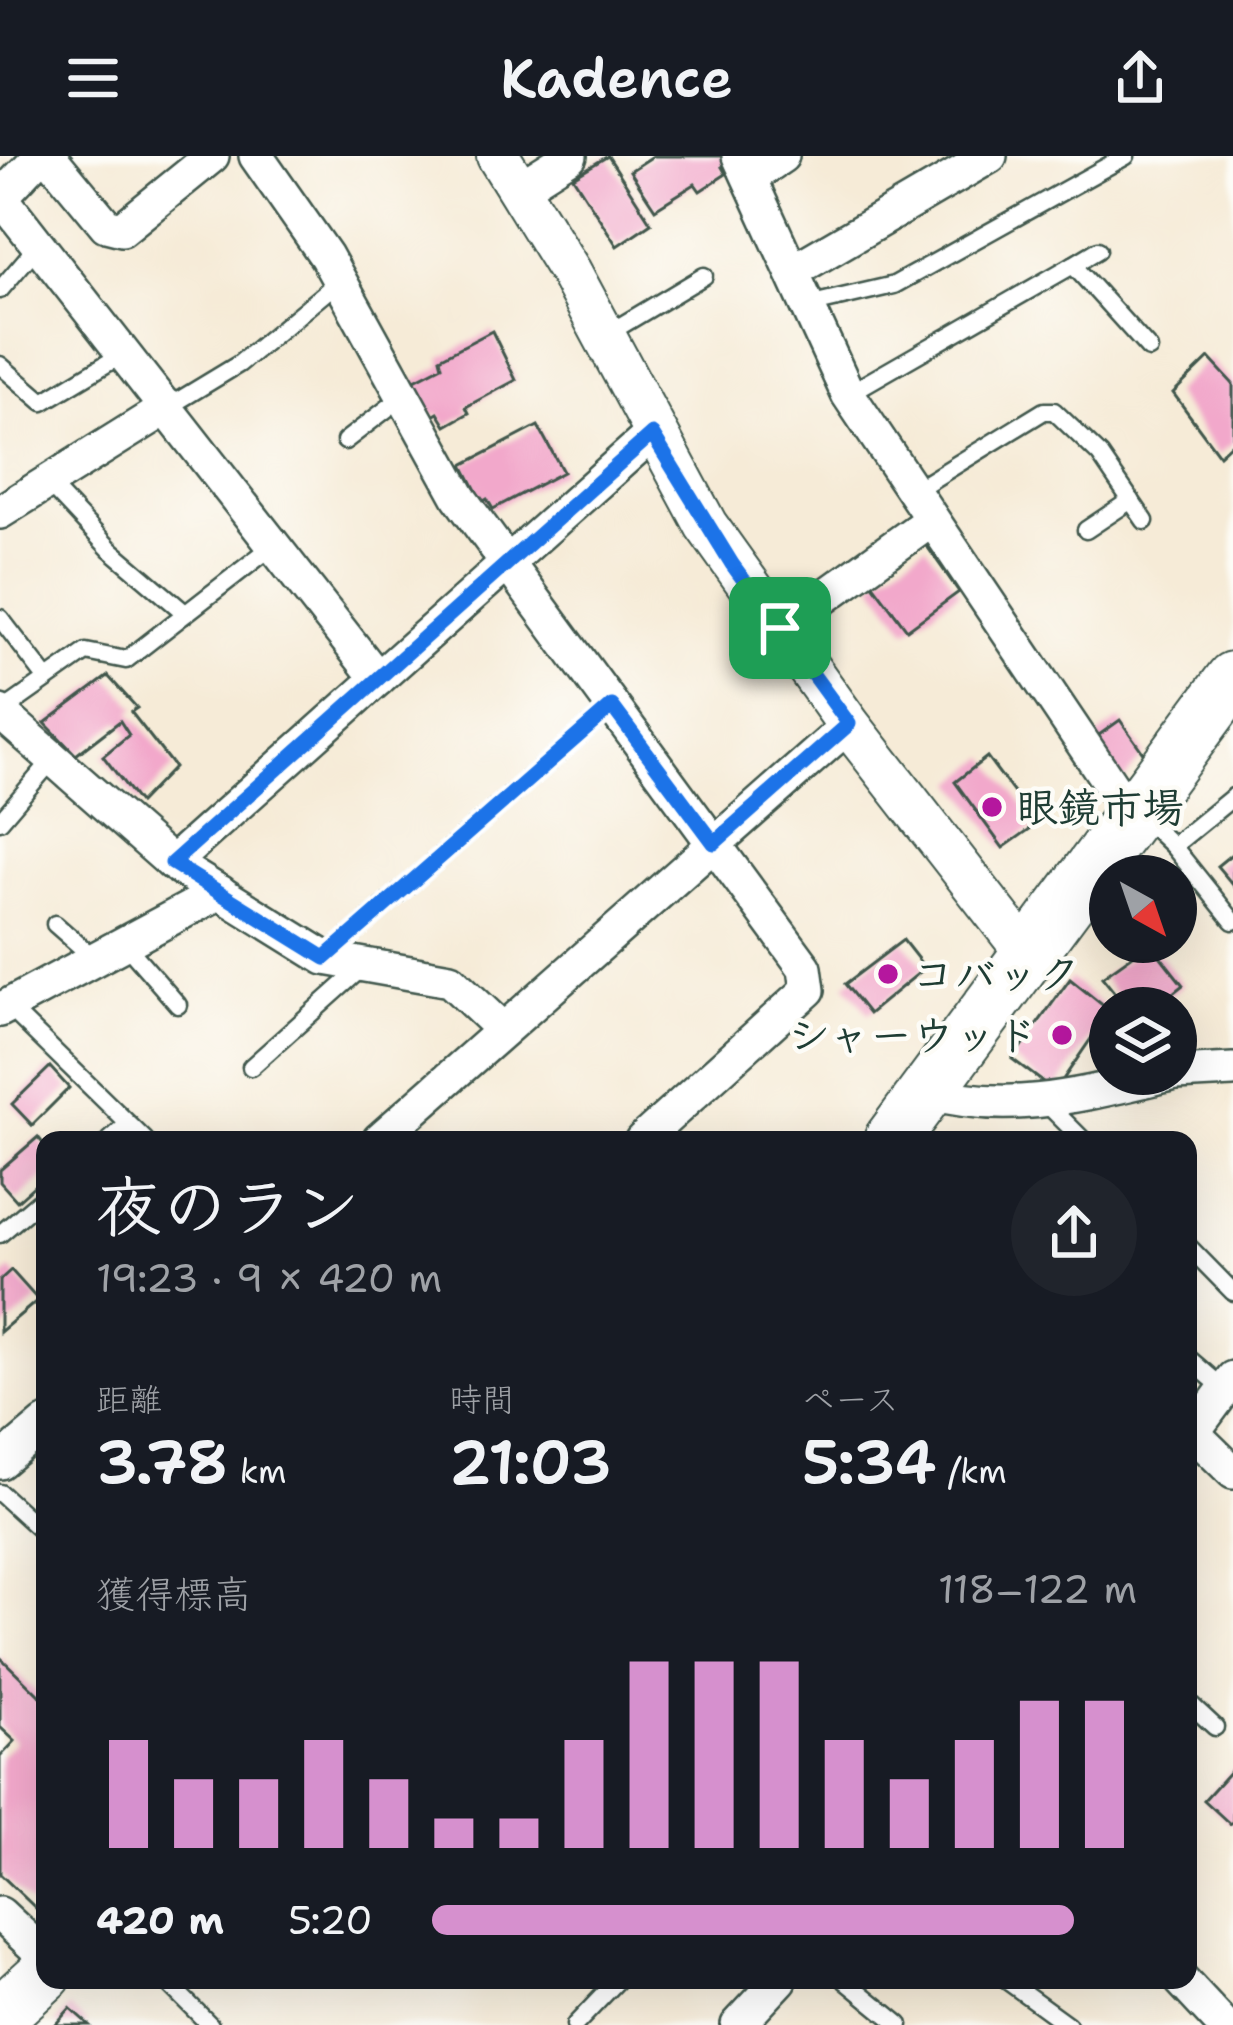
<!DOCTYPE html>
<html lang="ja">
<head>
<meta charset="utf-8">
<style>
	body { margin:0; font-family:"Shantell Sans","Klee One",sans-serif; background:#20242c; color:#f1f3f6; height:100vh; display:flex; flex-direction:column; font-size:45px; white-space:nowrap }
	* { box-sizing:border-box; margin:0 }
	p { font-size:39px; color:#9ea1a6 }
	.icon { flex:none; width:66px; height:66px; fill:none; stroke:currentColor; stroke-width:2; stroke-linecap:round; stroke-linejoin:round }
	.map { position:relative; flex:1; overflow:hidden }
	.panel { position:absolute; left:36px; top:975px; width:1161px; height:858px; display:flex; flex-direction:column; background:#171b24; border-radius:24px; box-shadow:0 12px 48px #0002 }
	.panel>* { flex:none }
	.needle { width:78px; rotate:140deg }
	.controls { position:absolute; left:1089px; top:699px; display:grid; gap:24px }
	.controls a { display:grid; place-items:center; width:108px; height:108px; border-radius:50%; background:#171b24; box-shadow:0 12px 48px #0002; font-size:60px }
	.pin { position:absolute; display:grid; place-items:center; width:102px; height:102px; color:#fff; margin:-51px; border-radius:24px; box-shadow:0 6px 18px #0006 }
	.round { display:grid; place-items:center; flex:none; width:126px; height:126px; border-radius:63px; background:#20242c }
	.overview { display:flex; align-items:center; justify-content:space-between; height:204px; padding:0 60px }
	h1 { font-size:66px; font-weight:600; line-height:90px }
	.stats { display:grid; grid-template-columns:repeat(3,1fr); gap:18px; height:204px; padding:12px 60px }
	.stats div { display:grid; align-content:center }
	.stats b { font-size:60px; font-weight:600 }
	.stats small { font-size:33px; font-weight:400 }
	.stats p { font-size:33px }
	.chart { height:336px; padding:24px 60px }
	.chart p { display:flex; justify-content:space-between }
	.chart svg { width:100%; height:216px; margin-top:12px; stroke:#d690ce; stroke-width:6 }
	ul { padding:0 60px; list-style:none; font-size:39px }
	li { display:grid; grid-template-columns:192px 144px 1fr; align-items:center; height:90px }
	li i { height:30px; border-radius:15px; background:#d690ce }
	header { display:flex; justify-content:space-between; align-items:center; height:156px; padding:0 60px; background:#171b24; font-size:54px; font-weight:600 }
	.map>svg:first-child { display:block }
</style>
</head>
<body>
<header><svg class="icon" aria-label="menu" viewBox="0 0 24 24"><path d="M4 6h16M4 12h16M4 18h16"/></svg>Kadence<svg class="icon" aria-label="share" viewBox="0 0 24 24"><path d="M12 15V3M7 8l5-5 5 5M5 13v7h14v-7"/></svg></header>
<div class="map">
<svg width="1233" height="1869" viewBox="0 0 1233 1869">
	<rect width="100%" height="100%" fill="#fdfcf7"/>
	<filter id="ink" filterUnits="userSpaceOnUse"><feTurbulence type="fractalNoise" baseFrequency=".00833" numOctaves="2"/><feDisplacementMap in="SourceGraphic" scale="24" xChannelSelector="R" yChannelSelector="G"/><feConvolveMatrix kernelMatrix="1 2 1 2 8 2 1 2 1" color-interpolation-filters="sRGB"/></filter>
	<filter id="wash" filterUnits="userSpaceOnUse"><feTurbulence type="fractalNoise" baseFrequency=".004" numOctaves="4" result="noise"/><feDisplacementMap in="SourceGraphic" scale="48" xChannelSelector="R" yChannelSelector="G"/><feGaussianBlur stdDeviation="2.7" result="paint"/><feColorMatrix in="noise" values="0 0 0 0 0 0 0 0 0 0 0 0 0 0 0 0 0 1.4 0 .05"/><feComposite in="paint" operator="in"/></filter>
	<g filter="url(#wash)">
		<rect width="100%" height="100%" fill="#f6ebd7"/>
		<g id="blocks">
			<g fill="#f2a8cb">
				<path d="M 608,0 L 651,67 L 617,90 L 573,21 Z"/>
				<path d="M 653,0 L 724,0 L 728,7 L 722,11 L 726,18 L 700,35 L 695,28 L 655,53 L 630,15 Z"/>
				<path d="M 492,175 L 516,224 L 466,251 L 469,257 L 446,270 L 438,257 L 431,261 L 413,225 L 442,210 L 440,202 Z"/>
				<path d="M 1209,202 L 1233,228 L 1233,286 L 1219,299 L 1173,237 Z"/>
				<path d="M 538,270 L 563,316 L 493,353 L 487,343 L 482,346 L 463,309 Z"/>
				<path d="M 926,389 L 959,436 L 907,474 L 872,427 Z"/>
				<path d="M 108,520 L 137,552 L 131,556 L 174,611 L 139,647 L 103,600 L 129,579 L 120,565 L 76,599 L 45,567 Z"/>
				<path d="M 1120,564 L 1144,598 L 1120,629 L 1092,584 Z"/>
				<path d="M 987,601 L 1037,668 L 1003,692 L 955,626 Z"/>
				<path d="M 1233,697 L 1233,729 L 1217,710 Z"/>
				<path d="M 903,784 L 925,812 L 869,858 L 845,828 Z"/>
				<path d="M 1150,787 L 1183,829 L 1154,852 L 1127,852 L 1102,821 Z"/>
				<path d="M 1070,823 L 1110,855 L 1055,935 L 1012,903 Z"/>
				<path d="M 50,911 L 69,932 L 32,969 L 12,948 Z"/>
				<path d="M 38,981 L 45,990 L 45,1020 L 17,1045 L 0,1026 L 0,1014 Z"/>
				<path d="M 11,1114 L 38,1144 L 0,1176 L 0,1124 Z"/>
				<path d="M 0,1501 L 45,1545 L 45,1761 L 0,1718 L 0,1601 L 15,1585 L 0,1571 Z"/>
				<path d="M 1233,1612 L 1233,1665 L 1230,1668 L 1204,1644 Z"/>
				<path d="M 70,1852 L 89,1869 L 55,1869 Z"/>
			</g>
		</g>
	</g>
	<g filter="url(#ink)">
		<use href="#blocks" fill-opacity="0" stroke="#3f574c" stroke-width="3"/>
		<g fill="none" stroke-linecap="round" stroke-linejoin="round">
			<g stroke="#3f574c" stroke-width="21">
				<g id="service">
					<path d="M 1073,109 L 1098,94"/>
					<path d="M 0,134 L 40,87"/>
					<path d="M 808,149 L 894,129 L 1126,0"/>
					<path d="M 607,178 L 704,120"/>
					<path d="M 0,209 L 43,246 L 126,196"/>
					<path d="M 848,238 L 1073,109 L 1149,193"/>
					<path d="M 168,251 L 239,208 L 339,125"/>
					<path d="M 345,285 L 401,242"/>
					<path d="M 47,326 L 110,393 L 185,457"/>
					<path d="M 912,336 L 1044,255 L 1054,255 L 1100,299 L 1145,365"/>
					<path d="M 1086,374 L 1131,344"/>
					<path d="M 0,462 L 47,523"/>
					<path d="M 1,556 L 86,496 L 126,504 L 274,389"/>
					<path d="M 1139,658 L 1173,690 L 1233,765"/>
					<path d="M 0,665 L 53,603"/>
					<path d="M 1173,690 L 1233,641"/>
					<path d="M 55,768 L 95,803"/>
					<path d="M 124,787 L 178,849"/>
					<path d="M 325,802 L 612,550"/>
					<path d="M 8,850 L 145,984"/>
					<path d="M 251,911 L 365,809"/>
					<path d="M 1046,947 L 1083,984"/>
					<path d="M 110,984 L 128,968"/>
					<path d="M 0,1078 L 45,1040"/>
					<path d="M 1188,1090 L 1233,1136"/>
					<path d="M 1188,1202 L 1224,1233"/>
					<path d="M 0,1337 L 45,1378"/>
					<path d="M 1188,1546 L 1215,1571"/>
					<path d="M 165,1824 L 210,1869"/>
					<path d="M 845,1824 L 900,1869"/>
					<path d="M 1006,1824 L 1068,1869"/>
					<path d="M 575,1869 L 618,1824"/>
				</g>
			</g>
			<g stroke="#3f574c" stroke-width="38">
				<g id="minor">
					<path d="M 49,0 L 106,69 L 122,73 L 212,0"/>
					<path d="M 256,0 L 326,100 L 459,341 L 805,812 L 808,834 L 642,984"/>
					<path d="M 739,0 L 848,238 L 1119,641 L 1136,655"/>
					<path d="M 751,21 L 782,0"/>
					<path d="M 521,31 L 570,0"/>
					<path d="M 0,40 L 378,523"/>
					<path d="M 1,41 L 40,0"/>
					<path d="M 793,115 L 990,0"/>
					<path d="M 0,356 L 168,251"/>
					<path d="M 780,473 L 930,365"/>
					<path d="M 0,556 L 172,707 L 325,802 L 450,824 L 503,874"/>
					<path d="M 172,707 L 653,277"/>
					<path d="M 0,854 L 220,736"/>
					<path d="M 1176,917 L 1233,914"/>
					<path d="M 928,936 C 1013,960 1088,937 1172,918"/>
					<path d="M 379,984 L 849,569"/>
					<path d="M 1193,1277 L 1233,1316"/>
					<path d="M 1188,1283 L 1233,1222"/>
					<path d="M 0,1306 L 45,1268"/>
					<path d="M 0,1758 L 45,1800"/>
					<path d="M 1181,1824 L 1223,1869"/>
					<path d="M 738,1869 L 780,1824"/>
				</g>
			</g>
			<g stroke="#3f574c" stroke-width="46">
				<path id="tertiary" d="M 498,0 L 570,116 L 706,369 L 849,569 L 1029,800"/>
			</g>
			<g stroke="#3f574c" stroke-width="58">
				<g id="trunk">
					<path d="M 891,984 L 1233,523"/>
					<path d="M 0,1859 L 45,1818"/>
				</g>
			</g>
			<use href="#service" stroke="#fff" stroke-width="16"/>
			<use href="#minor" stroke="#fff" stroke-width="33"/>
			<use href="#tertiary" stroke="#fff" stroke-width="42"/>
			<use href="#trunk" stroke="#fff" stroke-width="54"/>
		</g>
	</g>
	<g fill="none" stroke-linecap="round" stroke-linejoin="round" filter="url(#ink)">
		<g stroke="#fff" stroke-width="24">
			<path id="route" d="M 652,278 L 732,408 L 849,568 L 714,687 L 612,550 L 325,802 L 172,707 Z"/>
		</g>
		<use href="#route" stroke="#1a73e8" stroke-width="15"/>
	</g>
	<g fill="#b5179e" stroke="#fdfcf7" stroke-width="4.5">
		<circle cx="992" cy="651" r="12"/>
		<circle cx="888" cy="818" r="12"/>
		<circle cx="1062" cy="879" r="12"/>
	</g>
	<g text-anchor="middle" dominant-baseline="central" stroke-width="9" stroke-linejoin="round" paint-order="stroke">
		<g font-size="42" font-weight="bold" fill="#1f3d34" stroke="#fdfcf7" text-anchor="start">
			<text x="1016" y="651">眼鏡市場</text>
			<text x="912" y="818">コバック</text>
			<text x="1038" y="879" text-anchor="end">シャーウッド</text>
		</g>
	</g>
</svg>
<div class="controls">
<a><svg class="needle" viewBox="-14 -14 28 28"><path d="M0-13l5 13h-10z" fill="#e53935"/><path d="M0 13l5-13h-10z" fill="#9ea1a6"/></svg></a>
<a><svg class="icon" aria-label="layers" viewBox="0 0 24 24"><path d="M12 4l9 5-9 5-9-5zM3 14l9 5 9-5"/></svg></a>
</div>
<div class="pin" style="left:780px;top:472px;background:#1e9e55"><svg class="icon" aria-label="arrive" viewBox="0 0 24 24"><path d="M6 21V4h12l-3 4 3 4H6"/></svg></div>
<section class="panel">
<div class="overview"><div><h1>夜のラン</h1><p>19:23 · 9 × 420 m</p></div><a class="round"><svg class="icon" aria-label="share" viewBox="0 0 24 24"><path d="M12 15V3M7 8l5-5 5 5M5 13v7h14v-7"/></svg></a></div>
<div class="stats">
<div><p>距離</p><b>3.78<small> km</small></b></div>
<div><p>時間</p><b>21:03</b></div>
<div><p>ペース</p><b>5:34<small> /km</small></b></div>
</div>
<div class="chart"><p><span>獲得標高</span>118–122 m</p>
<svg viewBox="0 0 160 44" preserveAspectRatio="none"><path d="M5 44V22M15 44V30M25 44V30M35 44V22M45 44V30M55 44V38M65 44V38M75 44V22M85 44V6M95 44V6M105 44V6M115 44V22M125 44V30M135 44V22M145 44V14M155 44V14"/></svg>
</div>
<ul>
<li><b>420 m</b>5:20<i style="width:91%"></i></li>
</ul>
</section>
</div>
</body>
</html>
